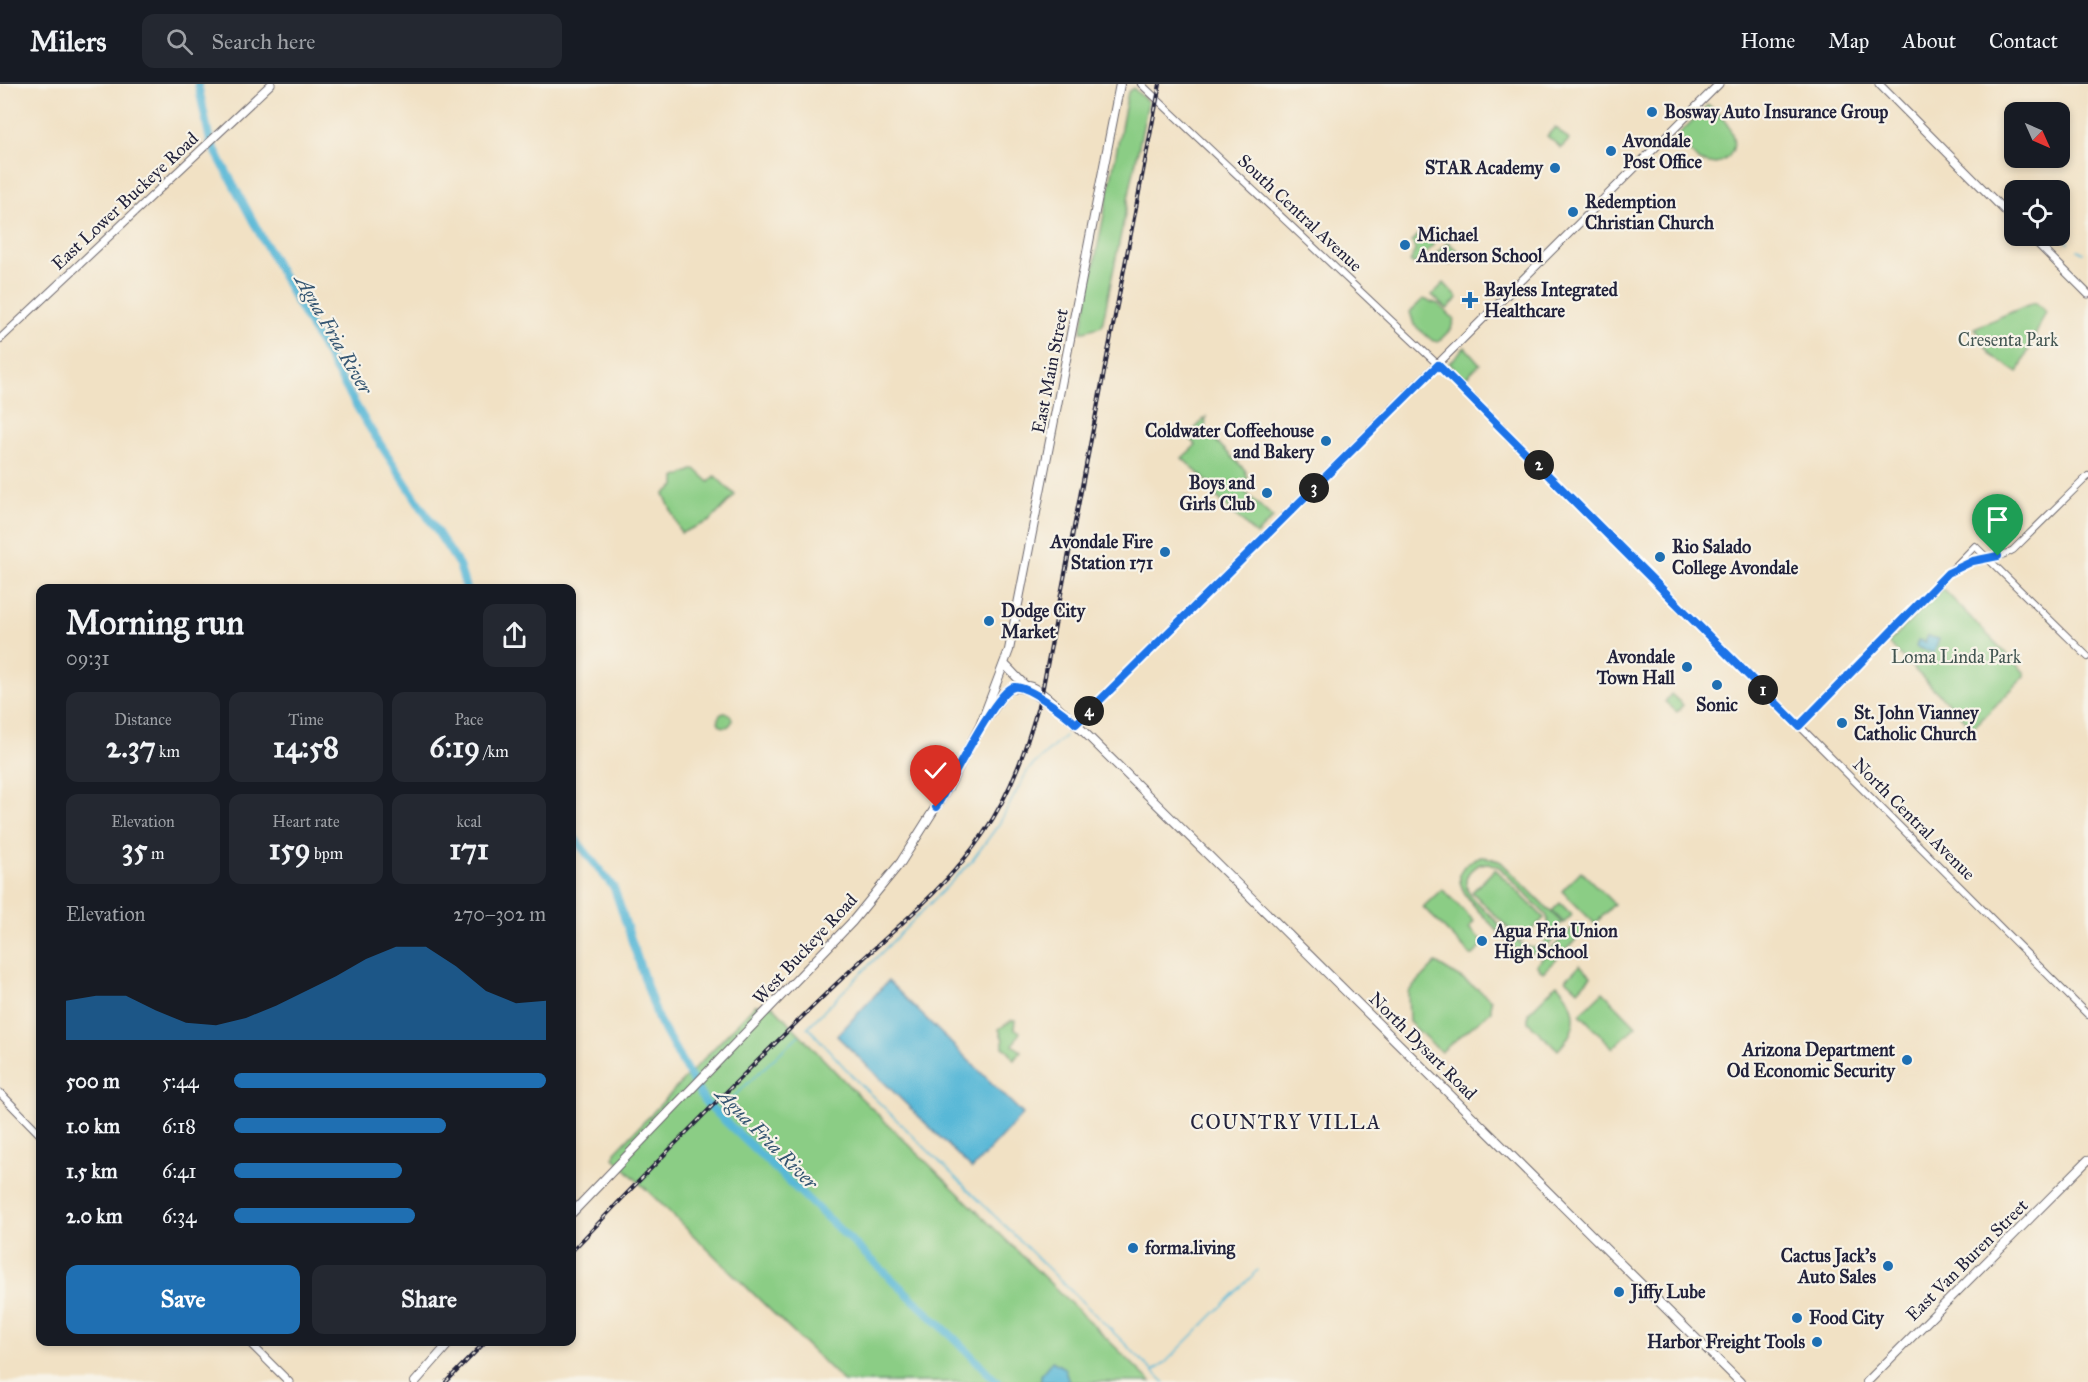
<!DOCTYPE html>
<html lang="en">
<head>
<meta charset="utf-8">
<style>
	body { margin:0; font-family:"IM FELL Great Primer",serif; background:#242831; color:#f1f3f6; height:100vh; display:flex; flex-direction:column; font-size:22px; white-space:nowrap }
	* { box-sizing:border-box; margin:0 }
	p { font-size:20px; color:#9ea1a6 }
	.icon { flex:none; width:33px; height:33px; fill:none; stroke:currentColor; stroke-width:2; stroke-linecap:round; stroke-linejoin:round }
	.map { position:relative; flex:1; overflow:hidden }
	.drawer { position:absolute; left:36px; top:500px; width:540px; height:762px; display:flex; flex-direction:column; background:#171b24; border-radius:12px; box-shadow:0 3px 9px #0003 }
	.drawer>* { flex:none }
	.needle { width:39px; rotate:135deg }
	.controls { position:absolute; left:2004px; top:18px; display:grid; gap:12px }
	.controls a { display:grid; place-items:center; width:66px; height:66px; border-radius:12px; background:#171b24; box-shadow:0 3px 9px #0003; font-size:30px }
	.pin { position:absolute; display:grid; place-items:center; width:51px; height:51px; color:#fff; margin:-62px -26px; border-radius:50% 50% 50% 0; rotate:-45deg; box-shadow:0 0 6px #0007 }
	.pin .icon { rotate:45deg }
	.km { position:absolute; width:30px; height:30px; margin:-15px; border-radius:50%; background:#222; color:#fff; font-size:16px; line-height:30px; text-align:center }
	.round { display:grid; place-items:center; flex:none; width:63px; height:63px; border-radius:12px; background:#242831 }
	.overview { display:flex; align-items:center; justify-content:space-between; height:102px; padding:0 30px }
	h1 { font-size:33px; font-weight:800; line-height:45px }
	.metrics { display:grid; grid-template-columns:repeat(3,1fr); gap:9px; height:102px; padding:6px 30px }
	.metrics div { display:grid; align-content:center; border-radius:12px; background:#242831; text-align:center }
	.metrics b { font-size:30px; font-weight:800 }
	.metrics small { font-size:16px; font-weight:400 }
	.metrics p { font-size:16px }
	.chart { height:168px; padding:12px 30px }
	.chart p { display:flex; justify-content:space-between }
	.chart svg { width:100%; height:108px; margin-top:6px; fill:#1f6fb2; opacity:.7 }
	.action { display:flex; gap:12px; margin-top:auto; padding:12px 30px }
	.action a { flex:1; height:69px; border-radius:12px; background:#1f6fb2; color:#fff; font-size:24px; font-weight:800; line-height:69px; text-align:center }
	.action a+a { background:#242831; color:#f1f3f6 }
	ul { padding:0 30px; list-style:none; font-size:20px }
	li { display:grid; grid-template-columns:96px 72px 1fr; align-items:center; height:45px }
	li i { height:15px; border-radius:8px; background:#1f6fb2 }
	header { display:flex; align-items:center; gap:36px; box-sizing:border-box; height:84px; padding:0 30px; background:#171b24; border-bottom:2px solid #363941 }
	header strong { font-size:28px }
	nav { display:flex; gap:33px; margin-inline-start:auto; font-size:21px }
	.search { width:420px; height:54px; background:#242831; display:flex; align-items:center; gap:15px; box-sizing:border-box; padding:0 21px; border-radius:12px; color:#9ea1a6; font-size:22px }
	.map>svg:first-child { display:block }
</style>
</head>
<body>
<header>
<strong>Milers</strong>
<div class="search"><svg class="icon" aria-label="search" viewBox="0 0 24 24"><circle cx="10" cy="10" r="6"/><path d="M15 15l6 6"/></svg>Search here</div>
<nav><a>Home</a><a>Map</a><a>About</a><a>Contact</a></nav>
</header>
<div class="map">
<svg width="2088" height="1298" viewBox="0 0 2088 1298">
	<rect width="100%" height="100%" fill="#f7f3e8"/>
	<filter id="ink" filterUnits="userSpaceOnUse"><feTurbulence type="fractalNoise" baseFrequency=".0167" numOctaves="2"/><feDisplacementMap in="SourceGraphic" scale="12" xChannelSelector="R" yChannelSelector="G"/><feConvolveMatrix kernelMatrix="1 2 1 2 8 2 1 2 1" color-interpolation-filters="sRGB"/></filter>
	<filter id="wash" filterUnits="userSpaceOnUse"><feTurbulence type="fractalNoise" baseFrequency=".008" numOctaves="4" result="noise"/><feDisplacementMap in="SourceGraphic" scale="24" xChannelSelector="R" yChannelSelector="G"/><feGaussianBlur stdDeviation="1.35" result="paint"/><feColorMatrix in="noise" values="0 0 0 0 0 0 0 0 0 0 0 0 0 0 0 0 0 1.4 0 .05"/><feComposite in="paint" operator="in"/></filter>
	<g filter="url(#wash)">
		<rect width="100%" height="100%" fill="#f1e1c4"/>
		<g fill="#8bcd85" stroke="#567860" stroke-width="1.5" fill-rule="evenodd">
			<path d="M 1133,4 L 1148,18 L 1102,242 L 1081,248 L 1128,8 Z"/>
			<path d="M 1708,21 C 1728,34 1750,68 1716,80 L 1699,77 L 1676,53 Z"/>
			<path d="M 1555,43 L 1569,56 L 1561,64 L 1547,52 Z"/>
			<path d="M 1418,151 L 1426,151 L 1433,158 L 1433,162 L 1415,180 L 1410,178 L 1415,166 L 1412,158 Z"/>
			<path d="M 1448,158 L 1461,170 L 1450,181 L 1437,169 Z"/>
			<path d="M 1444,199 L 1458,214 L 1447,225 L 1432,211 Z"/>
			<path d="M 1423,215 L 1438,220 L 1454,235 L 1451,245 L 1439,257 L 1433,257 L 1414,241 L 1410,228 Z"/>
			<path d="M 2035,218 L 2046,228 L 2018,289 L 1991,271 L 1974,244 Z"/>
			<path d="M 1465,263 L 1480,280 L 1464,295 L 1449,279 Z"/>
			<path d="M 1206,333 L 1205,346 L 1245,386 L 1248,394 L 1242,403 L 1244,407 L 1273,434 L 1256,451 L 1215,411 L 1217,407 L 1182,374 L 1196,361 L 1188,352 Z"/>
			<path d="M 695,385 L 709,398 L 715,392 L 735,411 L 710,437 L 681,449 L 664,410 L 675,402 L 675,394 Z"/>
			<path d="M 1943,505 L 2025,589 L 2025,592 L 1973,644 L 1888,559 Z"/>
			<path d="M 1671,610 L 1683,621 L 1677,628 L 1665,618 Z"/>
			<circle cx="725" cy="636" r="7"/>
			<path d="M 1481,773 L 1492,774 L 1501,778 L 1562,839 L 1556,842 C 1556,860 1540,874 1522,868 C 1511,864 1502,851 1494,843 C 1477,826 1434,787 1481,773 ZM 1489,779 L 1499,783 L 1547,832 L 1550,849 C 1535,884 1507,848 1493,834 C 1485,826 1472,817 1468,807 C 1461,791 1474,779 1489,779 Z"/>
			<path d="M 1495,785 L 1544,834 L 1521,857 L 1472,808 Z"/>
			<path d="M 1581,787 L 1614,820 L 1595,840 L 1562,807 Z"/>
			<path d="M 1442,805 L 1474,837 L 1469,844 L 1485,860 L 1472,872 L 1423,823 Z"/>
			<path d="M 1560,819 L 1572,831 L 1564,839 L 1552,827 Z"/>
			<path d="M 1577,839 L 1585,847 L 1543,888 L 1536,881 Z"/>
			<path d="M 1436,879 L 1478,905 L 1491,916 L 1491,927 L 1441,968 L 1409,938 L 1408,908 Z"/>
			<path d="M 1580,881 L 1591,892 L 1578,906 L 1566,895 Z"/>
			<path d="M 1557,900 C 1579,923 1580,944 1558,966 L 1528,938 L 1528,929 Z"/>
			<path d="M 1603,908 L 1636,942 L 1613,964 L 1580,930 Z"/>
			<path d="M 755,921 L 773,922 L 850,1003 L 1151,1298 L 844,1298 L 614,1074 L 615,1068 Z"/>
			<path d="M 1012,936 L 1015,936 L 1014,944 L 1020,948 L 1013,961 L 1021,967 L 1014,976 L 1008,966 L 1003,963 L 1003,956 L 999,945 Z"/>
		</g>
		<g fill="#59b8d7" stroke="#3e6d89" stroke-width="1.5">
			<path d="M 1928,552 L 1939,555 L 1934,569 L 1916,563 L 1918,556 L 1925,558 Z"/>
			<path d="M 888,897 L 1023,1030 L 972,1085 L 837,952 Z"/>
			<path d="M 1052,1277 L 1064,1284 L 1069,1298 L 1041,1298 L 1041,1290 Z"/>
		</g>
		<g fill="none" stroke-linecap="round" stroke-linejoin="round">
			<g stroke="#59b8d7" stroke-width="1.5">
				<path d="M 2066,157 L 2068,159"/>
				<path d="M 2078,166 L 2083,169"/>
				<path d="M 808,943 L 857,997 L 1164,1298"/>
				<path d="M 807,944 L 971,778 L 999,740 L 1028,686 L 1065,652"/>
				<path d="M 716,1029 L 799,951"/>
				<path d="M 1153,1287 L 1163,1281 L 1258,1186"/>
			</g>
			<g stroke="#59b8d7" stroke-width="8">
				<path d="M 198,0 L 210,57 L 297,219 L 364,335 L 459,481 L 466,504"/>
				<path d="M 572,751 L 614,804 L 658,935 L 704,1017 L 956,1256 L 997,1298"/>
			</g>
		</g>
	</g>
	<g filter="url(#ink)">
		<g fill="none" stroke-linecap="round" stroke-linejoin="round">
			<g stroke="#6a656b" stroke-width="8">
				<g id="tertiary">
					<path d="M 1141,0 L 1451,293 L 2088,931"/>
					<path d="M 1956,485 C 1974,474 1996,477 2013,466 L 2088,392"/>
					<path d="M 1799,642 L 1975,462 L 2088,573"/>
				</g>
			</g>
			<g stroke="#6a656b" stroke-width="9">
				<g id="secondary">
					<path d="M 1879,0 L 2014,136"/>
					<path d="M 2030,152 L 2088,210"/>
					<path d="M 0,255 L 271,0"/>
					<path d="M 1076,640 L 1719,0"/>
					<path d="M 0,1009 L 40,1050"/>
					<path d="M 248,1257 L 289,1298"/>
				</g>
			</g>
			<g stroke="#6a656b" stroke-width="10">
				<g id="primary">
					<path d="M 1004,580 C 1015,590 1037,618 1050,618"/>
					<path d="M 1028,602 C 1039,603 1066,631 1076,640 L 1740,1298"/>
					<path d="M 987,634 C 1001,618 1004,595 1030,607"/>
					<path d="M 572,1129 L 852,838 L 901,778 L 949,702 L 980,642 L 1009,566 L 1120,0"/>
					<path d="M 415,1298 L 451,1257"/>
					<path d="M 1867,1298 L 2088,1076"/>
				</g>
			</g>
			<use href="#tertiary" stroke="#fff" stroke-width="6"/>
			<use href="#secondary" stroke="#fff" stroke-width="7"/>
			<use href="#primary" stroke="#fff" stroke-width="8"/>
			<g stroke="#22223b" stroke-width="4">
				<g id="rail">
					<path d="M 572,1167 C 657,1077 745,988 834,902 C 884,853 943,809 983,750 C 1013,706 1028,659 1042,608 L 1160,0"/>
					<path d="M 446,1298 L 486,1257"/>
				</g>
			</g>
			<use href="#rail" stroke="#f7f3e8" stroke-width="1.5" stroke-dasharray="4.5" stroke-linecap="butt"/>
		</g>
	</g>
	<g fill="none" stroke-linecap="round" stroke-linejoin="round" filter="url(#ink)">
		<g stroke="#fff" stroke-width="12">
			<path id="route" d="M 936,723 C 949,702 996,606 1014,603 C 1027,601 1066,630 1076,640 L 1438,281 L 1799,642 L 1948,489 L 1973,477 L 1998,472"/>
		</g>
		<use href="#route" stroke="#1a73e8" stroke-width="8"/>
	</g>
	<g fill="#1f6fb2" stroke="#f7f3e8" stroke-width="2">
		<circle cx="1652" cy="28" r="6"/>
		<circle cx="1611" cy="67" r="6"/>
		<circle cx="1555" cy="84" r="6"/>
		<circle cx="1573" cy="128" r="6"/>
		<circle cx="1405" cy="161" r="6"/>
		<path d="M1467 207h6v6h6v6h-6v6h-6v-6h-6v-6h6z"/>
		<circle cx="1326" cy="357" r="6"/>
		<circle cx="1267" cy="409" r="6"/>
		<circle cx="1165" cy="468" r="6"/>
		<circle cx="1660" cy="473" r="6"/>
		<circle cx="989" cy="537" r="6"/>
		<circle cx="1687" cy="583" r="6"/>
		<circle cx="1717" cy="601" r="6"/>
		<circle cx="1842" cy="639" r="6"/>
		<circle cx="1482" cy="857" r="6"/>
		<circle cx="1907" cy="976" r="6"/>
		<circle cx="1133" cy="1164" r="6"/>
		<circle cx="1888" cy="1182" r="6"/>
		<circle cx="1619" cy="1208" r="6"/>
		<circle cx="1797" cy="1234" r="6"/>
		<circle cx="1817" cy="1258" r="6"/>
	</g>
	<g text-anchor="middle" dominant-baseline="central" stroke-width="4.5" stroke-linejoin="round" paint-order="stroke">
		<g font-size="18" font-weight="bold" fill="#22223b" stroke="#f7f3e8" text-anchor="start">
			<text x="1664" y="28">Bosway Auto Insurance Group</text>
			<text x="1623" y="57">Avondale<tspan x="1623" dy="21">Post Office</tspan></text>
			<text x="1543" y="84" text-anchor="end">STAR Academy</text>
			<text x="1585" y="118">Redemption<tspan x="1585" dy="21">Christian Church</tspan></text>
			<text x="1417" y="151">Michael<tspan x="1417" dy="21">Anderson School</tspan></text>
			<text x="1484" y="206">Bayless Integrated<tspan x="1484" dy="21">Healthcare</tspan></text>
			<text x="1314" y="347" text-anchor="end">Coldwater Coffeehouse<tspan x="1314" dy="21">and Bakery</tspan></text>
			<text x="1255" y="399" text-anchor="end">Boys and<tspan x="1255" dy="21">Girls Club</tspan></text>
			<text x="1153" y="458" text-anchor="end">Avondale Fire<tspan x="1153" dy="21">Station 171</tspan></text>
			<text x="1672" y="463">Rio Salado<tspan x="1672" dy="21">College Avondale</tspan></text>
			<text x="1001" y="527">Dodge City<tspan x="1001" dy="21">Market</tspan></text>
			<text x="1675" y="573" text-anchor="end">Avondale<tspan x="1675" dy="21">Town Hall</tspan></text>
			<text x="1717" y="621" text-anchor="middle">Sonic</text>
			<text x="1854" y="629">St. John Vianney<tspan x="1854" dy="21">Catholic Church</tspan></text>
			<text x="1494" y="847">Agua Fria Union<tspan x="1494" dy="21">High School</tspan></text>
			<text x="1895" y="966" text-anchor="end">Arizona Department<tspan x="1895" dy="21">Od Economic Security</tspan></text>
			<text x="1145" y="1164">forma.living</text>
			<text x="1876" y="1172" text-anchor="end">Cactus Jack's<tspan x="1876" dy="21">Auto Sales</tspan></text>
			<text x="1631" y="1208">Jiffy Lube</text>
			<text x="1809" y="1234">Food City</text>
			<text x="1805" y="1258" text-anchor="end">Harbor Freight Tools</text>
		</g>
		<g font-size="18" fill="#22223b" stroke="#f7f3e8">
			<text transform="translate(125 117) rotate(-43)">East Lower Buckeye Road</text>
			<text transform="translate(1300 129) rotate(43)">South Central Avenue</text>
			<text transform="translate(1050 287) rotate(-79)">East Main Street</text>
			<text transform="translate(1914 735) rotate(45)">North Central Avenue</text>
			<text transform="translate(805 865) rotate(-47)">West Buckeye Road</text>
			<text transform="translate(1423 962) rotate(45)">North Dysart Road</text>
			<text transform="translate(1967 1176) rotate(-45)">East Van Buren Street</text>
		</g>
		<g font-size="18" fill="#425551" stroke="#f7f3e8">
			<text x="2008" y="256">Cresenta Park</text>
			<text x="1956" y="573">Loma Linda Park</text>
		</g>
		<g font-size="20" font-style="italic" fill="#355672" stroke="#f7f3e8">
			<text transform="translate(334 250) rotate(60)">Agua Fria River</text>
			<text transform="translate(767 1054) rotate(45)">Agua Fria River</text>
		</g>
		<g font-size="20" letter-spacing="1.5" fill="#22223b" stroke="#f7f3e8">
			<text x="1286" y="1038">COUNTRY VILLA</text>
		</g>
	</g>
</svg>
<div class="controls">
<a><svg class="needle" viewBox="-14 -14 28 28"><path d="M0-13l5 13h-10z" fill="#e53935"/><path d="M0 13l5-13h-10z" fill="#9ea1a6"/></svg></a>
<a><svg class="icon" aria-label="locate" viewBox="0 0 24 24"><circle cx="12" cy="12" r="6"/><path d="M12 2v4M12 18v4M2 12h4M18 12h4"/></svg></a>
</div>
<div class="pin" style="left:1998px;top:472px;background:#1e9e55"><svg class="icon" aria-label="arrive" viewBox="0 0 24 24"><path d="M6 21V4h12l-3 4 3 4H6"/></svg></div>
<div class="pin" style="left:936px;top:723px;background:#d93025"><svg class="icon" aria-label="check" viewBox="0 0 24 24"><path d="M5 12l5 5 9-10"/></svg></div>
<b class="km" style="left:1763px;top:606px">1</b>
<b class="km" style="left:1539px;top:381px">2</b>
<b class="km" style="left:1314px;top:404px">3</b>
<b class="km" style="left:1089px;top:627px">4</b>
<section class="drawer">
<div class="overview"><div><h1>Morning run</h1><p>09:31</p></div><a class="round"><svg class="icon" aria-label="share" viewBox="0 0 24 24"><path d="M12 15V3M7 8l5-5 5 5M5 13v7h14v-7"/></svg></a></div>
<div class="metrics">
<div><p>Distance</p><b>2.37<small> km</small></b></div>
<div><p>Time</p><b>14:58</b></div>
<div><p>Pace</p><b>6:19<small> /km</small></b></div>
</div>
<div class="metrics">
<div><p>Elevation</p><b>35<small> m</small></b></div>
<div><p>Heart rate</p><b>159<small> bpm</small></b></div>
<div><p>kcal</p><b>171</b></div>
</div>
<div class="chart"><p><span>Elevation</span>270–302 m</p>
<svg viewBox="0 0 160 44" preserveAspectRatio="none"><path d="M0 44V28L10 26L20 26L30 32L40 37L50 38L60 35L70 30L80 24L90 18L100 11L110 6L120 6L130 14L140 24L150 29L160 28V44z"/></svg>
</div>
<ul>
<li><b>500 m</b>5:44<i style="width:100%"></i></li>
<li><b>1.0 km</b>6:18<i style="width:68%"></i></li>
<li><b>1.5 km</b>6:41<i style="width:54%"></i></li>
<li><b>2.0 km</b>6:34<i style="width:58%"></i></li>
</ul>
<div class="action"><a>Save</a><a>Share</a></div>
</section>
</div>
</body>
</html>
